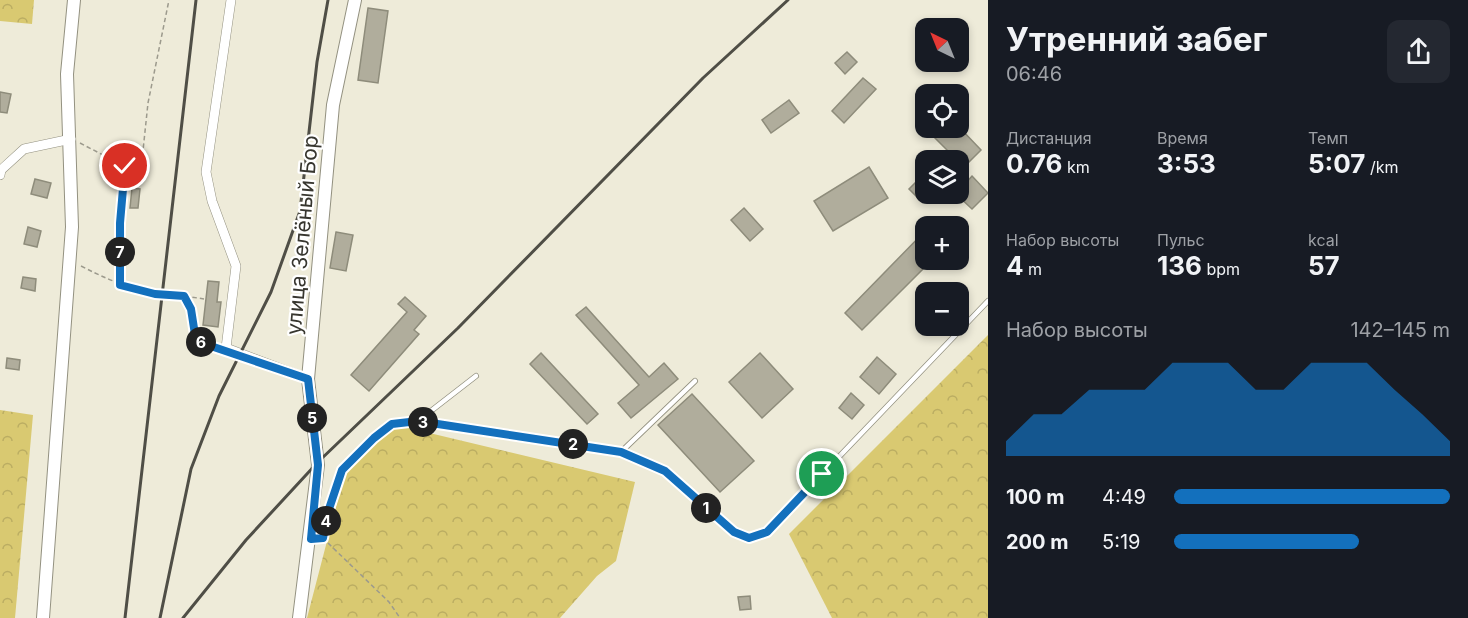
<!DOCTYPE html>
<html lang="ru">
<head>
<meta charset="utf-8">
<style>
	body { margin:0; font-family:Inter,sans-serif; background:#242831; color:#f1f3f6; height:100vh; display:flex; flex-direction:column; font-size:22px; white-space:nowrap }
	* { box-sizing:border-box; margin:0 }
	p { font-size:20px; color:#9ea1a6 }
	.icon { flex:none; width:33px; height:33px; fill:none; stroke:currentColor; stroke-width:2; stroke-linecap:round; stroke-linejoin:round }
	.map { position:relative; flex:1; overflow:hidden }
	.sheet { display:flex; flex-direction:column; background:#171b24; width:480px }
	.sheet>* { flex:none }
	.needle { width:39px; rotate:317deg }
	.fabs { position:absolute; left:915px; top:18px; display:grid; gap:12px }
	.fabs a { display:grid; place-items:center; width:54px; height:54px; border-radius:12px; background:#171b24; box-shadow:0 3px 9px #0003; font-size:30px }
	.pin { position:absolute; display:grid; place-items:center; width:51px; height:51px; color:#fff; margin:-26px; border:3px solid #fff; border-radius:50%; box-shadow:0 2px 6px #0007 }
	.km { position:absolute; width:30px; height:30px; margin:-15px; border-radius:50%; background:#222; color:#fff; font-size:16px; line-height:30px; text-align:center }
	.round { display:grid; place-items:center; flex:none; width:63px; height:63px; border-radius:12px; background:#242831 }
	.head { display:flex; align-items:center; justify-content:space-between; height:102px; padding:0 18px }
	h1 { font-size:33px; font-weight:700; line-height:45px }
	.figures { display:grid; grid-template-columns:repeat(3,1fr); gap:9px; height:102px; padding:6px 18px }
	.figures div { display:grid; align-content:center }
	.figures b { font-size:26px; font-weight:700 }
	.figures small { font-size:16px; font-weight:400 }
	.figures p { font-size:16px }
	.chart { height:168px; padding:12px 18px }
	.chart p { display:flex; justify-content:space-between }
	.chart svg { width:100%; height:108px; margin-top:6px; fill:#1370bd; opacity:.7 }
	ul { padding:0 18px; list-style:none; font-size:20px }
	li { display:grid; grid-template-columns:96px 72px 1fr; align-items:center; height:45px }
	li i { height:15px; border-radius:8px; background:#1370bd }
	main { display:flex; flex:1; min-height:0 }
	.map>svg:first-child { display:block }
</style>
</head>
<body>
<main>
<div class="map">
<svg width="988" height="618" viewBox="0 0 988 618">
	<defs>
		<pattern id="forest-crowns" width="20" height="18" patternUnits="userSpaceOnUse" patternTransform="scale(1.5)"><rect width="20" height="18" fill="#d9c971"/><path d="M2 6a3 3 0 1 1 6 0M12 15a3 3 0 1 1 6 0" fill="none" stroke="#bbad62"/></pattern>
	</defs>
	<rect width="100%" height="100%" fill="#eeebd9"/>
	<g fill="url(#forest-crowns)">
		<path d="M 0,0 L 34,0 L 32,24 L 0,21 Z"/>
		<path d="M 988,335 L 988,618 L 832,618 L 789,534 Z"/>
		<path d="M 0,410 L 33,415 L 15,618 L 0,618 Z"/>
		<path d="M 396,425 L 635,482 L 616,561 L 597,576 L 560,618 L 307,618 L 345,472 Z"/>
	</g>
	<g fill="#b0ad9c" stroke="#8e8c7b" stroke-width="1.5">
		<path d="M 368,8 L 388,11 L 378,83 L 358,80 Z"/>
		<path d="M 847,52 L 857,62 L 845,74 L 835,63 Z"/>
		<path d="M 863,78 L 876,89 L 844,123 L 832,111 Z"/>
		<path d="M 0,92 L 11,94 L 7,113 L 0,112 Z"/>
		<path d="M 789,100 L 799,113 L 771,133 L 762,120 Z"/>
		<path d="M 925,128 L 960,128 L 981,150 L 964,167 Z"/>
		<path d="M 869,167 L 888,198 L 833,231 L 814,201 Z"/>
		<path d="M 926,172 L 926,195 L 920,200 L 909,189 Z"/>
		<path d="M 972,176 L 988,193 L 972,209 L 956,194 Z"/>
		<path d="M 35,179 L 51,183 L 47,198 L 31,194 Z"/>
		<path d="M 132,188 L 140,189 L 138,208 L 130,208 Z"/>
		<path d="M 744,208 L 763,229 L 750,241 L 731,220 Z"/>
		<path d="M 28,227 L 41,231 L 37,247 L 24,244 Z"/>
		<path d="M 926,230 L 926,260 L 932,260 L 862,330 L 845,313 Z"/>
		<path d="M 336,232 L 353,235 L 346,271 L 330,268 Z"/>
		<path d="M 23,277 L 36,279 L 35,291 L 21,288 Z"/>
		<path d="M 208,281 L 219,282 L 217,302 L 221,302 L 218,327 L 203,325 Z"/>
		<path d="M 405,297 L 426,316 L 414,330 L 419,334 L 369,391 L 351,375 L 407,312 L 398,304 Z"/>
		<path d="M 586,307 L 649,377 L 664,363 L 678,379 L 631,418 L 618,403 L 639,385 L 576,315 Z"/>
		<path d="M 541,353 L 598,414 L 587,424 L 530,364 Z"/>
		<path d="M 760,353 L 793,389 L 762,418 L 729,382 Z"/>
		<path d="M 877,357 L 896,374 L 879,394 L 860,377 Z"/>
		<path d="M 7,358 L 20,360 L 19,370 L 6,368 Z"/>
		<path d="M 851,393 L 864,405 L 852,419 L 839,408 Z"/>
		<path d="M 692,394 L 754,461 L 720,492 L 658,425 Z"/>
		<path d="M 750,596 L 751,609 L 740,610 L 738,597 Z"/>
	</g>
	<g fill="none" stroke-linecap="round" stroke-linejoin="round">
		<g stroke="#939180" stroke-width="6">
			<g id="lane">
				<path d="M 418,421 L 476,376"/>
				<path d="M 621,452 L 695,381"/>
				<path d="M 311,539 L 323,538 L 328,512 L 342,470 L 374,438 L 392,424 L 418,421 L 621,452 L 665,471 L 734,532 L 749,538 L 767,532 L 988,301"/>
			</g>
		</g>
		<g stroke="#939180" stroke-width="10">
			<g id="street">
				<path d="M 231,0 L 206,172 L 212,201 L 236,266 L 226,348 L 308,379"/>
				<path d="M 0,175 L 1,170 L 24,149 L 71,139"/>
			</g>
		</g>
		<g stroke="#939180" stroke-width="14">
			<g id="secondary">
				<path d="M 43,618 L 72,227 L 67,74 L 74,0"/>
				<path d="M 299,618 L 318,465 L 308,379 L 333,105 L 355,0"/>
			</g>
		</g>
		<g stroke="#9c9a8d" stroke-width="1.5" stroke-dasharray="4.5 3" stroke-linecap="butt">
			<path d="M 80,143 L 128,168 L 142,160 L 148,103 L 169,0"/>
			<path d="M 81,266 C 122,287 138,291 185,296 L 191,309 L 197,341 L 217,347"/>
			<path d="M 120,285 L 120,223 L 125,167"/>
			<path d="M 185,296 L 204,299"/>
			<path d="M 328,543 L 389,602 L 400,618"/>
		</g>
		<use href="#lane" stroke="#fff" stroke-width="4.5"/>
		<use href="#street" stroke="#fff" stroke-width="9"/>
		<use href="#secondary" stroke="#fff" stroke-width="12"/>
		<g stroke="#4f4e46" stroke-width="3">
			<path d="M 125,618 L 196,0"/>
			<path d="M 160,618 L 191,469 L 219,396 L 271,292 L 300,211 L 317,62 L 328,0"/>
			<path d="M 183,618 L 246,540 L 318,462 L 458,328 L 703,78 L 788,0"/>
		</g>
	</g>
	<g fill="none" stroke-linecap="round" stroke-linejoin="round">
		<g stroke="#fff" stroke-width="12">
			<path id="route" d="M 125,166 L 120,223 L 120,285 L 155,294 L 184,296 L 191,309 L 196,341 L 308,379 L 318,465 L 311,539 L 323,538 L 328,512 L 342,470 L 374,438 L 392,424 L 418,421 L 621,452 L 665,471 L 734,532 L 749,538 L 767,532 L 822,474"/>
		</g>
		<use href="#route" stroke="#1370bd" stroke-width="8"/>
	</g>
	<g text-anchor="middle" dominant-baseline="central" stroke-width="4.5" stroke-linejoin="round" paint-order="stroke">
		<g font-size="21" fill="#37362f" stroke="#fff">
			<text transform="translate(302 235) rotate(-85)">улица Зелёный Бор</text>
		</g>
	</g>
</svg>
<div class="fabs">
<a><svg class="needle" viewBox="-14 -14 28 28"><path d="M0-13l5 13h-10z" fill="#e53935"/><path d="M0 13l5-13h-10z" fill="#9ea1a6"/></svg></a>
<a><svg class="icon" aria-label="locate" viewBox="0 0 24 24"><circle cx="12" cy="12" r="6"/><path d="M12 2v4M12 18v4M2 12h4M18 12h4"/></svg></a>
<a><svg class="icon" aria-label="layers" viewBox="0 0 24 24"><path d="M12 4l9 5-9 5-9-5zM3 14l9 5 9-5"/></svg></a>
<a>+</a>
<a>−</a>
</div>
<div class="pin" style="left:822px;top:474px;background:#1e9e55"><svg class="icon" aria-label="arrive" viewBox="0 0 24 24"><path d="M6 21V4h12l-3 4 3 4H6"/></svg></div>
<div class="pin" style="left:125px;top:166px;background:#d93025"><svg class="icon" aria-label="check" viewBox="0 0 24 24"><path d="M5 12l5 5 9-10"/></svg></div>
<b class="km" style="left:706px;top:508px">1</b>
<b class="km" style="left:573px;top:444px">2</b>
<b class="km" style="left:423px;top:422px">3</b>
<b class="km" style="left:326px;top:521px">4</b>
<b class="km" style="left:312px;top:418px">5</b>
<b class="km" style="left:201px;top:342px">6</b>
<b class="km" style="left:120px;top:252px">7</b>
</div>
<section class="sheet">
<div class="head"><div><h1>Утренний забег</h1><p>06:46</p></div><a class="round"><svg class="icon" aria-label="share" viewBox="0 0 24 24"><path d="M12 15V3M7 8l5-5 5 5M5 13v7h14v-7"/></svg></a></div>
<div class="figures">
<div><p>Дистанция</p><b>0.76<small> km</small></b></div>
<div><p>Время</p><b>3:53</b></div>
<div><p>Темп</p><b>5:07<small> /km</small></b></div>
</div>
<div class="figures">
<div><p>Набор высоты</p><b>4<small> m</small></b></div>
<div><p>Пульс</p><b>136<small> bpm</small></b></div>
<div><p>kcal</p><b>57</b></div>
</div>
<div class="chart"><p><span>Набор высоты</span>142–145 m</p>
<svg viewBox="0 0 160 44" preserveAspectRatio="none"><path d="M0 44V38L10 27L20 27L30 17L40 17L50 17L60 6L70 6L80 6L90 17L100 17L110 6L120 6L130 6L140 17L150 27L160 38V44z"/></svg>
</div>
<ul>
<li><b>100 m</b>4:49<i style="width:100%"></i></li>
<li><b>200 m</b>5:19<i style="width:67%"></i></li>
</ul>
</section>
</main>
</body>
</html>
